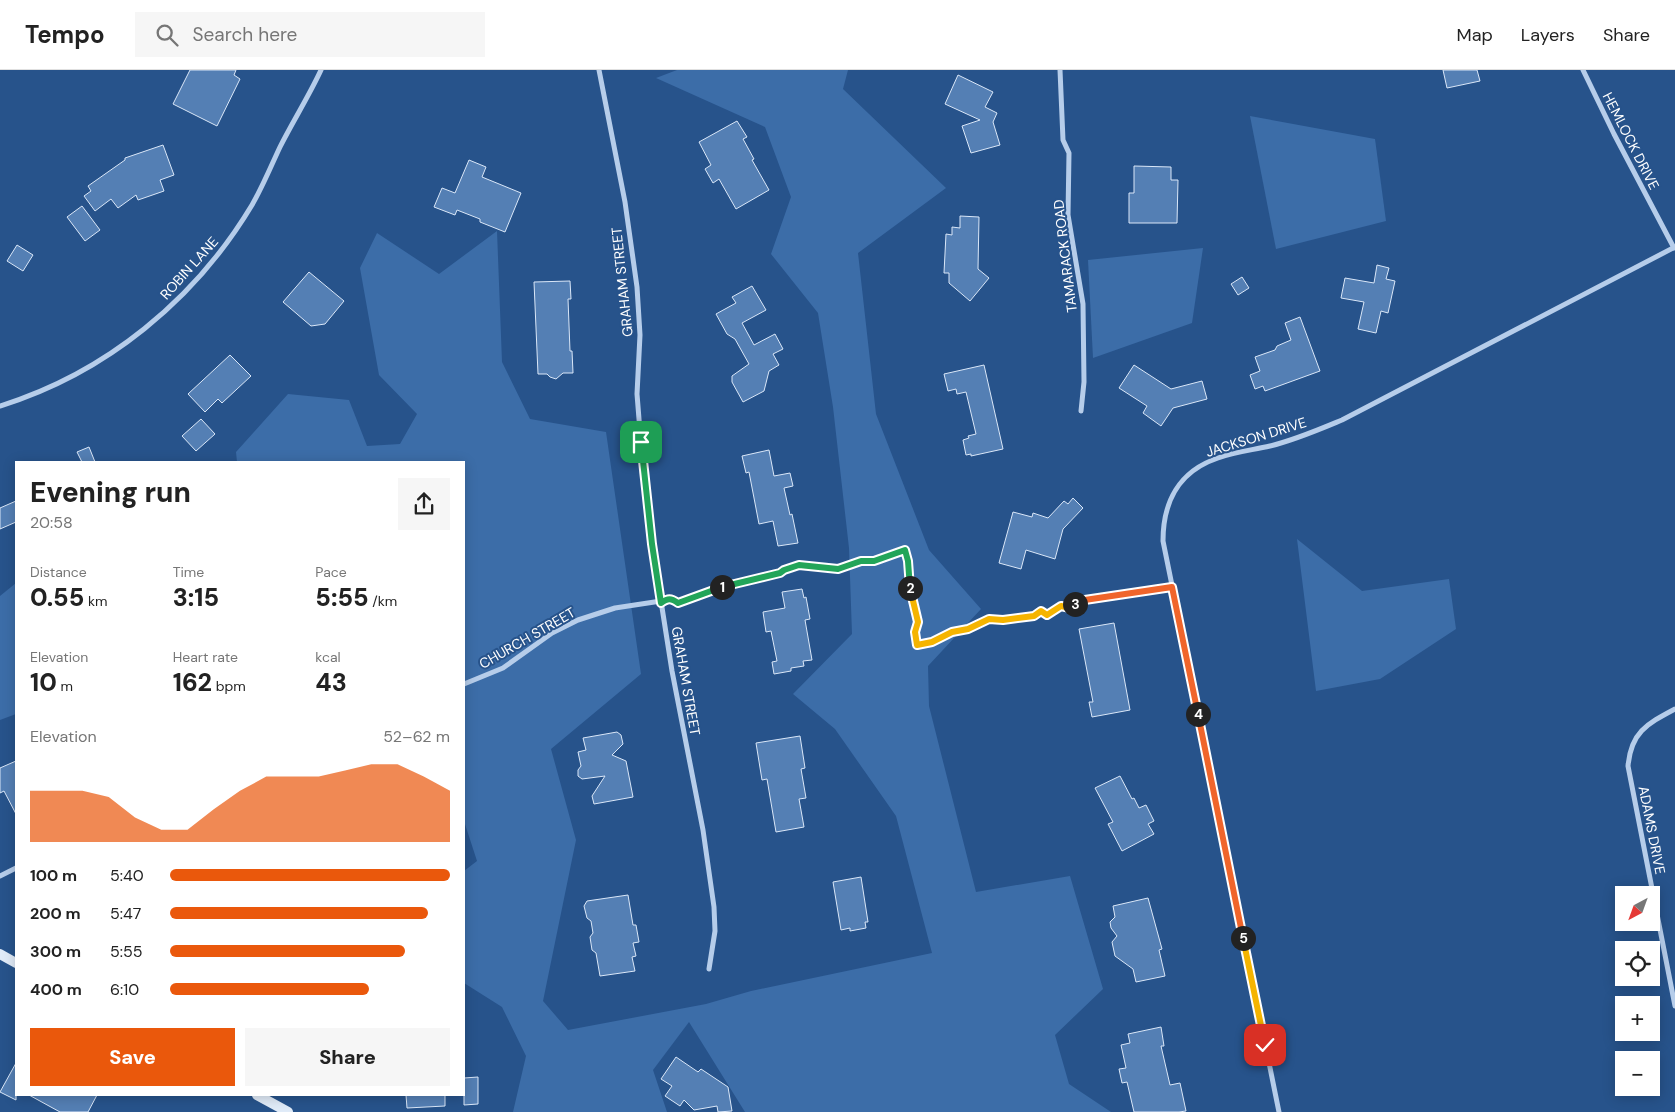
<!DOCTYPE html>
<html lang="en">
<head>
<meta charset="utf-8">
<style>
	body { margin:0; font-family:"DM Sans",sans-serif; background:#f6f6f6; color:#222; height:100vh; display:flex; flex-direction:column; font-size:19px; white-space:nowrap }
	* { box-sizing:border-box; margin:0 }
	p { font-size:16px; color:#767676 }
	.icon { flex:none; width:28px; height:28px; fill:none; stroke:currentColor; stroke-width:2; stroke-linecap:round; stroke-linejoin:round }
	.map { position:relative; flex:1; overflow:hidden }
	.side { position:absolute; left:15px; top:391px; width:450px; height:635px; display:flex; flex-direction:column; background:#fff; border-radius:0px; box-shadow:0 2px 12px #0003 }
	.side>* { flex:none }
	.needle { width:32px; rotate:221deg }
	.fabs { position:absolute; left:1615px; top:816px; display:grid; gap:10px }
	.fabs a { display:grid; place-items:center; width:45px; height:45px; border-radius:0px; background:#fff; box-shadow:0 2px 12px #0003; font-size:25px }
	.pin { position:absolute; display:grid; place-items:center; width:42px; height:42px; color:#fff; margin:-21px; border-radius:10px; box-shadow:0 2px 8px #0006 }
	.km { position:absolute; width:25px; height:25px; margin:-12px; border-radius:50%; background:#222; color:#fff; font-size:14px; line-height:25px; text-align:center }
	.round { display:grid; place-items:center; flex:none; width:52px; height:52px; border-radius:0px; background:#f6f6f6 }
	.summary { display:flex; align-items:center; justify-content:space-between; height:85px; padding:0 15px }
	h1 { font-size:28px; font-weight:800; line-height:38px }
	.stats { display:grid; grid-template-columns:repeat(3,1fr); gap:8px; height:85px; padding:5px 15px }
	.stats div { display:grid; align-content:center }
	.stats b { font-size:25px; font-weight:800 }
	.stats small { font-size:14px; font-weight:400 }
	.stats p { font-size:14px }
	.chart { height:140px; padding:10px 15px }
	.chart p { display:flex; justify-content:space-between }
	.chart svg { width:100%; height:90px; margin-top:5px; fill:#ea580c; opacity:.7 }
	.cta { display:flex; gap:10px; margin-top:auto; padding:10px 15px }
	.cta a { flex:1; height:58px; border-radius:0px; background:#ea580c; color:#fff; font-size:20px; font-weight:800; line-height:58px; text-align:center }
	.cta a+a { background:#f6f6f6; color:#222 }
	ul { padding:0 15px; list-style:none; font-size:16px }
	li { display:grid; grid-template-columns:80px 60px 1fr; align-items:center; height:38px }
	li i { height:12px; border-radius:6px; background:#ea580c }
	header { display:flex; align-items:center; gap:30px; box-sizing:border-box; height:70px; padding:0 25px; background:#fff; border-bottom:1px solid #e0e0e0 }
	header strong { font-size:24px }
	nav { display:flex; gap:28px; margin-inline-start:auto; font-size:18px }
	.search { width:350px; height:45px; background:#f6f6f6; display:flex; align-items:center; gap:12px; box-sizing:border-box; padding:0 18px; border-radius:0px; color:#767676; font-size:19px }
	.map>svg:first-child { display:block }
</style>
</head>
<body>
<header>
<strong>Tempo</strong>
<div class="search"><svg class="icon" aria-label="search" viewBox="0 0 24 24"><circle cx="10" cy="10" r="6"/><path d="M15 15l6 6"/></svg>Search here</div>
<nav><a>Map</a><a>Layers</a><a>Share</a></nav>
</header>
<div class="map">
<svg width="1675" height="1042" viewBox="0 0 1675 1042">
	<rect width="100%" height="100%" fill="#27538b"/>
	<g fill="#3c6da8">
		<path d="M 677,0 L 848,0 L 843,19 L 946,118 L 858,183 L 876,344 L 929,480 L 981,539 L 928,596 L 929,636 L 976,822 L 1070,806 L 1103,919 L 1055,965 L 1069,1014 L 1111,1042 L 745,1042 L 689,952 L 653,1000 L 667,1042 L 513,1042 L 526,986 L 502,937 L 464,913 L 464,801 L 477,791 L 464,751 L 464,392 L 237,392 L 236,382 L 288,324 L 349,330 L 367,376 L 400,374 L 417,344 L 379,305 L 360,198 L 377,163 L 439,204 L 497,161 L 502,292 L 530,349 L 606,362 L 641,604 L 551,679 L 576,770 L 543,931 L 568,960 L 706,934 L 751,921 L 932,883 L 896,746 L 835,659 L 793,624 L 852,564 L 849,478 L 833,337 L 818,243 L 771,184 L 791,127 L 765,57 L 656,8 Z"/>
		<path d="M 1250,46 L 1375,69 L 1386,151 L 1276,179 Z"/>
		<path d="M 1203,178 L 1192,253 L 1093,288 L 1088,190 Z"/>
		<path d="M 1297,469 L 1362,521 L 1449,509 L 1456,559 L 1380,609 L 1316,621 Z"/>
		<path d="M 16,513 L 16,644 L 0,650 L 0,526 Z"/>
	</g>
	<g fill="#547fb4" stroke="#dae7f8">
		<path d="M 190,0 L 236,0 L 234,5 L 240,9 L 217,56 L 173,34 Z"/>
		<path d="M 1443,0 L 1477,0 L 1480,11 L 1447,18 Z"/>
		<path d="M 958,5 L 993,22 L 985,37 L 997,43 L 993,52 L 1000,75 L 971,83 L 962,56 L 980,50 L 945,34 Z"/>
		<path d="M 737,51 L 747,67 L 743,69 L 754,89 L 752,90 L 769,120 L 736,139 L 719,109 L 713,113 L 705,99 L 711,95 L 699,72 Z"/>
		<path d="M 163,75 L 174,105 L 160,110 L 164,121 L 138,130 L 136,125 L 118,138 L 111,129 L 95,141 L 84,126 L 91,121 L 88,116 L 125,90 L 125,88 Z"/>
		<path d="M 469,90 L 486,97 L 482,107 L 521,123 L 505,162 L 480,152 L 480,149 L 457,140 L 455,145 L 434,137 L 442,118 L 455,123 Z"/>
		<path d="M 1134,96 L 1171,97 L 1171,110 L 1178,110 L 1177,153 L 1129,153 L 1129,123 L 1134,123 Z"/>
		<path d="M 82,136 L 100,160 L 85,171 L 67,147 Z"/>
		<path d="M 960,146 L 979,147 L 978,199 L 989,208 L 970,231 L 949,213 L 949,203 L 944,203 L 946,164 L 952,165 L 952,157 L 960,158 Z"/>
		<path d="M 17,175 L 33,185 L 23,201 L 7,191 Z"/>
		<path d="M 1377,195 L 1389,198 L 1386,209 L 1395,211 L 1388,243 L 1381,241 L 1376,263 L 1358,259 L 1364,232 L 1341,228 L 1345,208 L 1374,213 Z"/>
		<path d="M 309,202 L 344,231 L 325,254 L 311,256 L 283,232 Z"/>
		<path d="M 1242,207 L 1249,218 L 1238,225 L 1231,214 Z"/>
		<path d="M 570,211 L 571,229 L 568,229 L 570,281 L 572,281 L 573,303 L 563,303 L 556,309 L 550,307 L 547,304 L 538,304 L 534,212 Z"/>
		<path d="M 752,216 L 766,240 L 742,253 L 754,275 L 775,264 L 783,279 L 773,284 L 779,295 L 769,301 L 764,321 L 743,332 L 732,312 L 732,306 L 749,294 L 735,269 L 727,264 L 716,244 L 736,233 L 732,227 Z"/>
		<path d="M 1300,247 L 1320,301 L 1265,321 L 1263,316 L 1255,319 L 1250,305 L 1260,301 L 1255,287 L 1275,280 L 1277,276 L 1291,270 L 1285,253 Z"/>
		<path d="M 230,285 L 251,306 L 222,333 L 218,329 L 205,342 L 188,324 Z"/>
		<path d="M 984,295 L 1003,379 L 971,386 L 971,384 L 966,385 L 963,370 L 969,368 L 968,366 L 976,364 L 966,322 L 957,324 L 956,319 L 948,321 L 944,304 Z"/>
		<path d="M 1134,295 L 1171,319 L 1202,311 L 1207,329 L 1173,338 L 1161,356 L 1143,343 L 1147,336 L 1119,318 Z"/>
		<path d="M 201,349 L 215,364 L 196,381 L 182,366 Z"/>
		<path d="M 89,377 L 95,392 L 82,392 L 77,382 Z"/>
		<path d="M 769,380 L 774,406 L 790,403 L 793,416 L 784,418 L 790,445 L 792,444 L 798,473 L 778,476 L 773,451 L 759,454 L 749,402 L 746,403 L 742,386 Z"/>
		<path d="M 1073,428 L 1083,438 L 1063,459 L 1055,489 L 1026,480 L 1021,499 L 999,493 L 1013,442 L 1032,447 L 1033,443 L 1048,448 L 1064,431 L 1068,434 Z"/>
		<path d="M 16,431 L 16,452 L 0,459 L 0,438 Z"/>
		<path d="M 802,519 L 804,528 L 806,527 L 810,549 L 805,550 L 812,590 L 803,591 L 804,596 L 791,598 L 791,601 L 774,604 L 772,592 L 777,591 L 771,561 L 766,562 L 763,542 L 785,538 L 782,522 Z"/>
		<path d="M 1114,553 L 1130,640 L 1092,647 L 1089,632 L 1093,632 L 1079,559 Z"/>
		<path d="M 617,662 L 621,665 L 623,674 L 612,685 L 626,691 L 633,727 L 594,734 L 592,726 L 605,706 L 582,709 L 578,706 L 578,700 L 581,696 L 578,682 L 586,680 L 583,668 Z"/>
		<path d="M 800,666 L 805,698 L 801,699 L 806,728 L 799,729 L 804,757 L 776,762 L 767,709 L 762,710 L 756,673 Z"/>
		<path d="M 16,691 L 16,744 L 4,721 L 0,723 L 0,698 Z"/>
		<path d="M 1120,706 L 1132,729 L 1134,728 L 1139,738 L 1146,735 L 1154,751 L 1148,754 L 1154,764 L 1122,781 L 1108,754 L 1113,752 L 1095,718 Z"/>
		<path d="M 861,807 L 868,852 L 865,852 L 866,858 L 850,861 L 850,858 L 841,860 L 833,812 Z"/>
		<path d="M 628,825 L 633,855 L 636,855 L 639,872 L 633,873 L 636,886 L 632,887 L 635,901 L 600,906 L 596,883 L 592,880 L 590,867 L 593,863 L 591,851 L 587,848 L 584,836 L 587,831 Z"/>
		<path d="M 1148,828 L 1162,879 L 1159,880 L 1165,906 L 1136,912 L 1133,899 L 1115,886 L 1112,872 L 1117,866 L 1111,858 L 1110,852 L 1115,847 L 1113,836 Z"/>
		<path d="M 1161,957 L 1164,976 L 1161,976 L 1170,1015 L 1180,1013 L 1186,1041 L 1179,1042 L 1134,1042 L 1127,1012 L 1122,1013 L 1119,999 L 1126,998 L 1121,975 L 1130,973 L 1128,964 Z"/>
		<path d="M 676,987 L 698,1002 L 701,999 L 728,1017 L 732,1041 L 718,1042 L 717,1036 L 694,1040 L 684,1030 L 680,1036 L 665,1026 L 672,1016 L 661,1009 Z"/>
		<path d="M 16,993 L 16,1030 L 0,1022 Z"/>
		<path d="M 478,1007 L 478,1034 L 464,1035 L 464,1008 Z"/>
		<path d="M 29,1025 L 97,1025 L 88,1042 L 60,1042 Z"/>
		<path d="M 406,1025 L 445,1025 L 445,1036 L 407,1038 Z"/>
	</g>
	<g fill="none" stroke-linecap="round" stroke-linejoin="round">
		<path stroke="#b6cdea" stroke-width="2.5" stroke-dasharray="2.5 4" stroke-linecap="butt" d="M 670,529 L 678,533 L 723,516 L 781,503 L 784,500 L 799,495 L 838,499 L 861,491 L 874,491 L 905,480 L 908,491 L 910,520 L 918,552 L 915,562 L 917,575 L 932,572 L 952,562 L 968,559 L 989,549 L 1003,550 L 1034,546 L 1041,541 L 1047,545 L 1061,536 L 1069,538 L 1078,531 L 1163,518"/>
		<g stroke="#b6cdea" stroke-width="5">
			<path d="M 599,0 L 625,132 L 637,217 L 640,265 L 637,324 L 643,399 L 652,474 L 672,601 L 703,760 L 714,837 L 715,861 L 709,899"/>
			<path d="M 1060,0 L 1063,70 L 1069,83 L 1068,145 L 1083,234 L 1084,312 L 1081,341"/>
			<path d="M 1583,0 L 1614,64 L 1674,178"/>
			<path d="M 0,336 C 106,303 195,230 252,135 C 263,116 271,96 280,77 C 293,51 309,26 321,0"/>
			<path d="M 464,614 L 503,598 L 552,563 L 578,550 L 615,538 L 661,531"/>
			<path d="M 1675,639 C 1647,654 1631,662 1628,696 L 1675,936"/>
			<path d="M 0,806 L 16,798"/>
			<path d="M 1279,1042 L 1163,471 C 1163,432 1179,401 1218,388 C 1234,382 1253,380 1270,376 C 1295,370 1318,360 1342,350 L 1675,177"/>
		</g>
		<g stroke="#e0ebf8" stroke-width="10">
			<path d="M 0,884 L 16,893"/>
			<path d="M 257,1025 L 288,1042"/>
		</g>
	</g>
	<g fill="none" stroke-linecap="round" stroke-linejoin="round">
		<g stroke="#fff" stroke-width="10">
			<path id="split-1" d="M 641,372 L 652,474 L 661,533 C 668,528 671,528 678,533 L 722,517"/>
		</g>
		<g stroke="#fff" stroke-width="10">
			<path id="split-2" d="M 722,517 L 780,503 L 784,500 L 799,495 L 838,499 L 861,491 L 874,491 L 905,480 L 908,491 L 910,518"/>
		</g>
		<g stroke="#fff" stroke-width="10">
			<path id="split-3" d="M 910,518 L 918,552 L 915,562 L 917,575 L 932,572 L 952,562 L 968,559 L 989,549 L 1003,550 L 1034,546 L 1041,541 L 1047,545 L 1061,536 L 1070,538 L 1075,534"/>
		</g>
		<g stroke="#fff" stroke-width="10">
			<path id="split-4" d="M 1075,534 L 1078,531 L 1172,517 L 1198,644"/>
		</g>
		<g stroke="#fff" stroke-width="10">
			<path id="split-5" d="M 1198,644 L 1243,868"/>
		</g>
		<g stroke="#fff" stroke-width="10">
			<path id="split-6" d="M 1243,868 L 1265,975"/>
		</g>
		<use href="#split-1" stroke="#22a559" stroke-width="6"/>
		<use href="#split-2" stroke="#22a559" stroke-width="6"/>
		<use href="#split-3" stroke="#f5b400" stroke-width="6"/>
		<use href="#split-4" stroke="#f0652b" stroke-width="6"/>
		<use href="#split-5" stroke="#f0652b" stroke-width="6"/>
		<use href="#split-6" stroke="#f5b400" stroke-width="6"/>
	</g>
	<g text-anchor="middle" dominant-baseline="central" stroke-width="4" stroke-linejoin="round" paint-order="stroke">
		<g font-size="14" fill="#fff" stroke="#27538b">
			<text transform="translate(1631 71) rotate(63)">HEMLOCK DRIVE</text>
			<text transform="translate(1065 186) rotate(-97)">TAMARACK ROAD</text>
			<text transform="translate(189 198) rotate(-48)">ROBIN LANE</text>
			<text transform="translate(622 212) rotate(-96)">GRAHAM STREET</text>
			<text transform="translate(1256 367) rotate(-17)">JACKSON DRIVE</text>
			<text transform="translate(527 568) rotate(-30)">CHURCH STREET</text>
			<text transform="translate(686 611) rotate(80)">GRAHAM STREET</text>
			<text transform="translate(1652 760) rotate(79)">ADAMS DRIVE</text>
		</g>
	</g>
</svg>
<div class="fabs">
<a><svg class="needle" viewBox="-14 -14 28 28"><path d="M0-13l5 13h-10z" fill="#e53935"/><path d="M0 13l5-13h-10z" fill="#767676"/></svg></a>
<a><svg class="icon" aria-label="locate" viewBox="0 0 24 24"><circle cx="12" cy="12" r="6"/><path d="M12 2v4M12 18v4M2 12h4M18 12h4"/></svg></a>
<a>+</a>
<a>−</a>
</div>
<div class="pin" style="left:641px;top:372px;background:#1e9e55"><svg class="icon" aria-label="arrive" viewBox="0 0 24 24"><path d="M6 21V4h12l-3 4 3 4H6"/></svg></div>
<div class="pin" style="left:1265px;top:975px;background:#d93025"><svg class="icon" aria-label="check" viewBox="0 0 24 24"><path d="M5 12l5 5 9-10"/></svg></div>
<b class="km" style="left:722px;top:517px">1</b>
<b class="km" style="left:910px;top:518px">2</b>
<b class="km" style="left:1075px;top:534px">3</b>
<b class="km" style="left:1198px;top:644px">4</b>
<b class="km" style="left:1243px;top:868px">5</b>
<section class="side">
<div class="summary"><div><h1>Evening run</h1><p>20:58</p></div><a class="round"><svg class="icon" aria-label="share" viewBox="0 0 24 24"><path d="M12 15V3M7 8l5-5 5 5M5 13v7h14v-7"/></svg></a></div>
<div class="stats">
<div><p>Distance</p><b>0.55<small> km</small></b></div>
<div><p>Time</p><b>3:15</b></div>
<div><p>Pace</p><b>5:55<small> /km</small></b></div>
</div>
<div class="stats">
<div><p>Elevation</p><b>10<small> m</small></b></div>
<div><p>Heart rate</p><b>162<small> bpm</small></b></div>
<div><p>kcal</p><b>43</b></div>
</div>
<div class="chart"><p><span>Elevation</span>52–62 m</p>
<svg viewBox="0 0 160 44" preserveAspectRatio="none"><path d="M0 44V19L10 19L20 19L30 22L40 32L50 38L60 38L70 28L80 19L90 12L100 12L110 12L120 9L130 6L140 6L150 12L160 19V44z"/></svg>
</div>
<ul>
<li><b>100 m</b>5:40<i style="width:100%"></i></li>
<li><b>200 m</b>5:47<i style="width:92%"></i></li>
<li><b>300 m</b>5:55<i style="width:84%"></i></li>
<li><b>400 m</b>6:10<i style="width:71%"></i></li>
</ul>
<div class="cta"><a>Save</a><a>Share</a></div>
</section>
</div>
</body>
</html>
